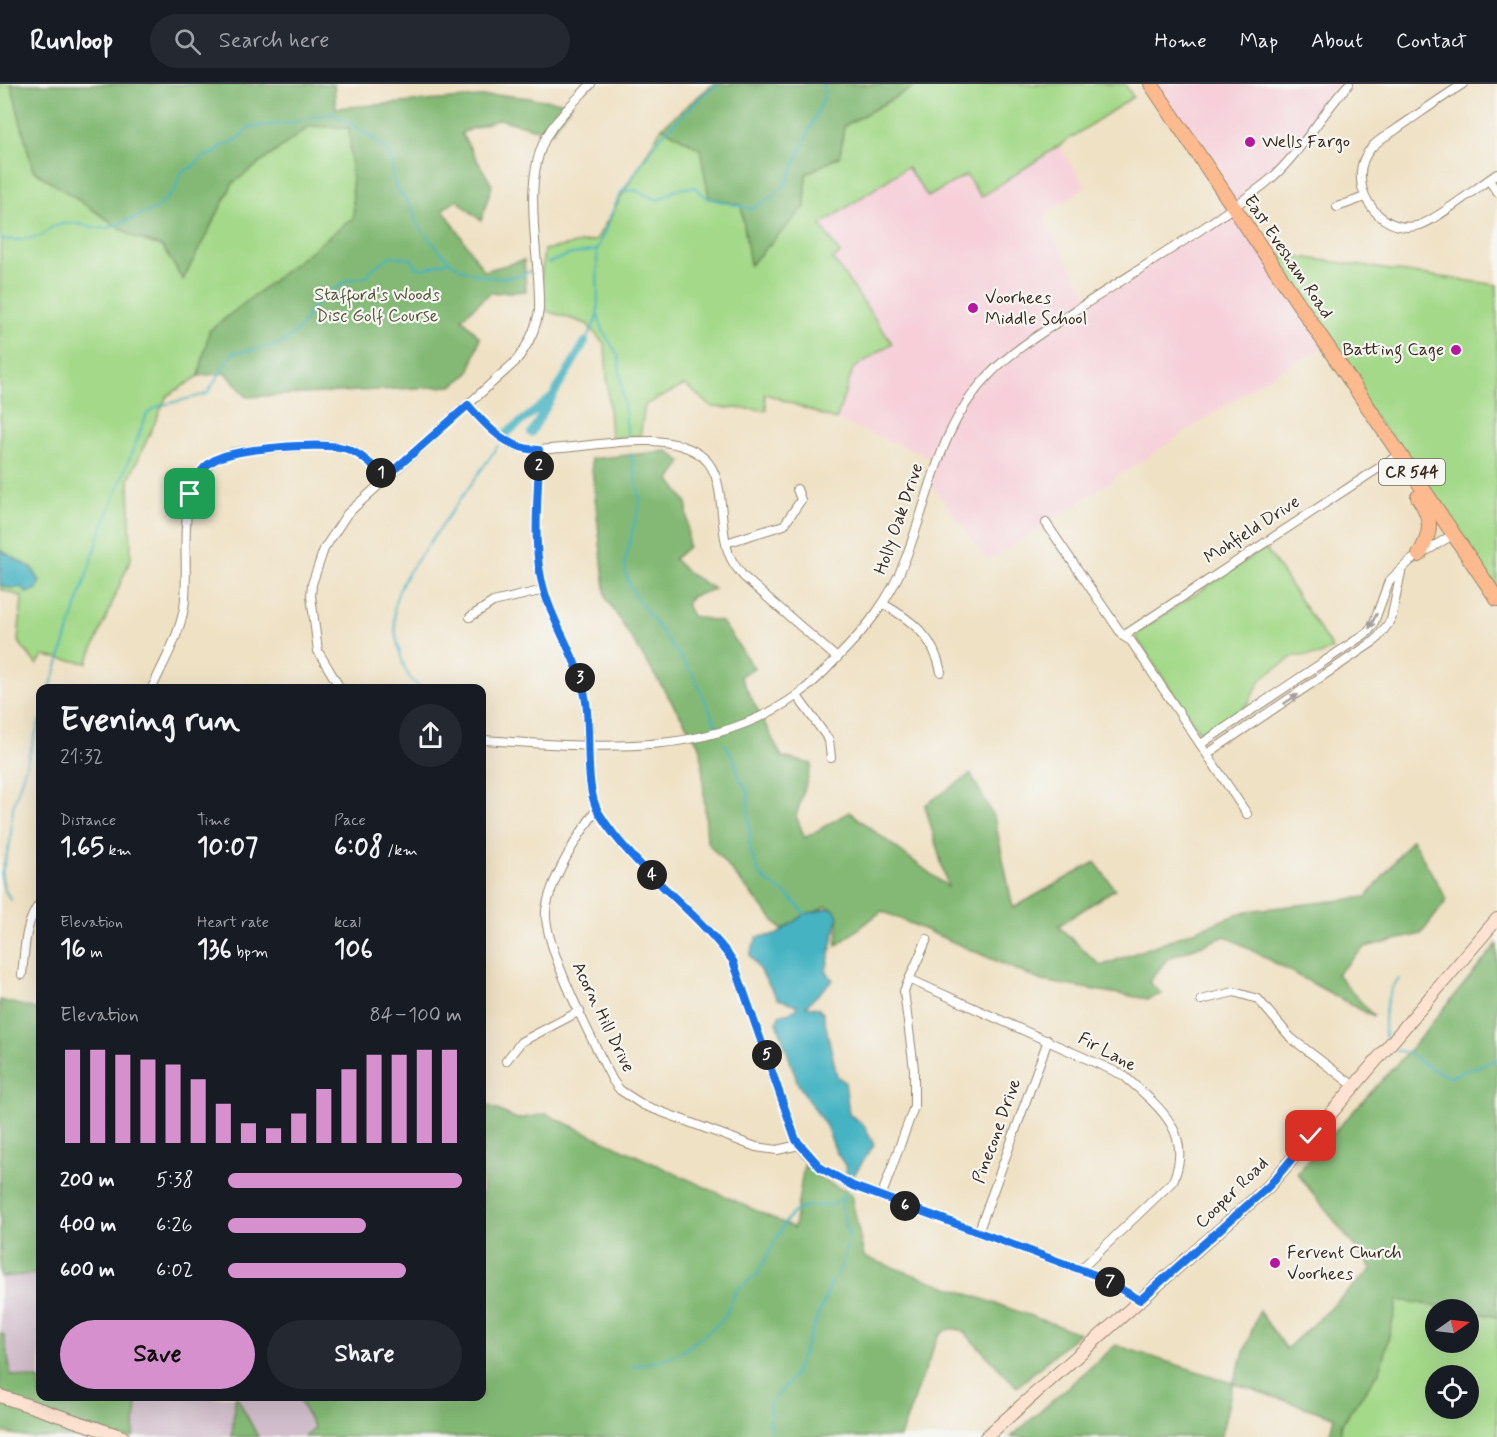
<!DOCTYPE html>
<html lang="en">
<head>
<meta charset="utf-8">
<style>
	body { margin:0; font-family:Mynerve,sans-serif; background:#242831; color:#f1f3f6; height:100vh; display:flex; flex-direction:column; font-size:22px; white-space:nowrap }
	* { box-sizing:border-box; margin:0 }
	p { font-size:20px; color:#9ea1a6 }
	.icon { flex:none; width:33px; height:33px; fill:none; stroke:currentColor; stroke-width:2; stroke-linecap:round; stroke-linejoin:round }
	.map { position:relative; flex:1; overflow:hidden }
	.drawer { position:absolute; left:36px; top:600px; width:450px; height:717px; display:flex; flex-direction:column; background:#171b24; border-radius:12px; box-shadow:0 6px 24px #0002 }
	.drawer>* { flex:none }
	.needle { width:39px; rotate:76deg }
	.controls { position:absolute; left:1425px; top:1215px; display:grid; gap:12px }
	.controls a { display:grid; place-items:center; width:54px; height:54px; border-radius:50%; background:#171b24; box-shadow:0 6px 24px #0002; font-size:30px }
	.pin { position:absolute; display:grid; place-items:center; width:51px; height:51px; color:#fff; margin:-26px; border-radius:12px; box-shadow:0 3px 9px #0006 }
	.km { position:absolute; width:30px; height:30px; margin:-15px; border-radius:50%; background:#222; color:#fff; font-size:16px; line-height:30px; text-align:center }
	.round { display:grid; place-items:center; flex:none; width:63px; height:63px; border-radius:32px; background:#242831 }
	.head { display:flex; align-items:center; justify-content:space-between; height:102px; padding:0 24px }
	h1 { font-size:33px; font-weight:700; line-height:45px }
	.figures { display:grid; grid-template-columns:repeat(3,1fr); gap:9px; height:102px; padding:6px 24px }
	.figures div { display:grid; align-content:center }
	.figures b { font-size:26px; font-weight:700 }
	.figures small { font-size:16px; font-weight:400 }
	.figures p { font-size:16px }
	.chart { height:168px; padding:12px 24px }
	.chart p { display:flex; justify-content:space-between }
	.chart svg { width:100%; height:108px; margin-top:6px; stroke:#d690ce; stroke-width:6 }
	.action { display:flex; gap:12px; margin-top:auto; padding:12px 24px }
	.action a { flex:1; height:69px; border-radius:36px; background:#d690ce; color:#111; font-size:24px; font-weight:700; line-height:69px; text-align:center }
	.action a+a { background:#242831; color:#f1f3f6 }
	ul { padding:0 24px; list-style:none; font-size:20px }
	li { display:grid; grid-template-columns:96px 72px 1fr; align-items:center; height:45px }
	li i { height:15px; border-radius:8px; background:#d690ce }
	header { display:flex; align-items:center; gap:36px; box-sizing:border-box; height:84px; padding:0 30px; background:#171b24; border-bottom:2px solid #363941 }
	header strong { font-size:28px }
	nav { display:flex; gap:33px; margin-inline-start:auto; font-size:21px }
	.search { width:420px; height:54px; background:#242831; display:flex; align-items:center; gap:15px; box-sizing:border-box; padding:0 21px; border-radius:33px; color:#9ea1a6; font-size:22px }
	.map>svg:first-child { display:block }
</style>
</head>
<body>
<header>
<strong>Runloop</strong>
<div class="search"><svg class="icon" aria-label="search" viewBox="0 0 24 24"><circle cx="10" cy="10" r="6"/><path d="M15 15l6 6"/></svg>Search here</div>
<nav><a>Home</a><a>Map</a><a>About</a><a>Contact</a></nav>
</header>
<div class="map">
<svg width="1497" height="1353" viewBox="0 0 1497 1353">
	<rect width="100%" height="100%" fill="#f6f6f2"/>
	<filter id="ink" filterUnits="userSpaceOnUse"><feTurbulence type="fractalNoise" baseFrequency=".0167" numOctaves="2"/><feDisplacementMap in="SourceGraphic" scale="12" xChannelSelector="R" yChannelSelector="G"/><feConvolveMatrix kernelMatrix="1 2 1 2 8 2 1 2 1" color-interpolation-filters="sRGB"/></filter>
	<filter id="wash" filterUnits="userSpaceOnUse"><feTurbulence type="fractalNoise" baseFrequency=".008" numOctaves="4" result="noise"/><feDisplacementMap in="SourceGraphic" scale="24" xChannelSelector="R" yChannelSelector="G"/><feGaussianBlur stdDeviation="1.35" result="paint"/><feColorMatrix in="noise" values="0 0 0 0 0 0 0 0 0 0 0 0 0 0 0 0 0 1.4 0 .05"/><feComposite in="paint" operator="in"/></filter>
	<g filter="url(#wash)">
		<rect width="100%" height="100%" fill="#efe1c4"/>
		<path fill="#f6cfd9" d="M 1151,0 L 1349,0 L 1279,86 L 1233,122 L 1326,262 L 1263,296 L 993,475 L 987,475 L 930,399 L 937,375 L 836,336 L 853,285 L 892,259 L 833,174 L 840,170 L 821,141 L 907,83 L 966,91 L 982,113 L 1059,62 L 1086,103 L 1048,128 L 1045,139 L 1090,216 L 1232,122 Z"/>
		<g fill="#d1bdcb">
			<path d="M 40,1190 L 40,1296 L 11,1291 L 4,1251 L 0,1249 L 0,1192 Z"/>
			<path d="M 138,1313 L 235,1313 L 232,1353 L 132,1353 Z"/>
			<path d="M 237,1313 L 298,1313 L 314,1344 L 304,1353 L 258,1353 Z"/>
		</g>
		<g fill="#a4d989" stroke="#708254" stroke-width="1.5" fill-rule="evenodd">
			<path d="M 0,0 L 11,0 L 13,3 L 33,86 L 134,153 L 163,163 L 183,195 L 233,99 L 310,42 L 349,44 L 354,133 L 210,247 L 199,292 L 167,312 L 129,395 L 131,474 L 87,579 L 43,572 L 37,581 L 18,557 L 22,513 L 0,505 Z"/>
			<path d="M 919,0 L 1125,0 L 1133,13 L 981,113 L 966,91 L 928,113 L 907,83 L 821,141 L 840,170 L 833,175 L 892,259 L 853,285 L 836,336 L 764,309 L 767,326 L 712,323 L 685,301 L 645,321 L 640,352 L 611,354 L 605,261 L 587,240 L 538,224 L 544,166 L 596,156 L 662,43 L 700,65 L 710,113 L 741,121 L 750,180 L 805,123 L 806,90 L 840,72 L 844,42 Z"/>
			<path d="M 1264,168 L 1497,201 L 1497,515 Z"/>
			<path d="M 1262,466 L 1267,466 L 1332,564 L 1320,571 L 1294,572 L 1262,594 L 1247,621 L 1206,648 L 1198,646 L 1137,555 L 1137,549 Z"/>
			<path d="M 1398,1216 L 1456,1225 L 1436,1226 L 1436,1258 L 1468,1258 L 1469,1228 L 1497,1233 L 1497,1353 L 1340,1353 L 1342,1339 L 1380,1286 ZM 1436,1292 L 1468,1292 L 1468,1324 L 1436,1324 Z"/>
		</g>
		<g fill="#83b975" stroke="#5f724a" stroke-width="1.5">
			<path d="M 11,0 L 334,0 L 336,24 L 504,11 L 572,19 L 551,49 L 499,35 L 461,49 L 492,101 L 481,137 L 457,116 L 443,125 L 484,187 L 524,176 L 526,207 L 490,209 L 462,234 L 480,254 L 469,289 L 452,302 L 247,313 L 226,289 L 199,292 L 209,247 L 354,133 L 349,44 L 310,42 L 233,99 L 183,196 L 163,163 L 134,153 L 33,86 Z"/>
			<path d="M 713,0 L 919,0 L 844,42 L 840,72 L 806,90 L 805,123 L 750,181 L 741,121 L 709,114 L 700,65 L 662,43 Z"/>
			<path d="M 668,367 L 682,378 L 670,396 L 687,419 L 688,463 L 674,475 L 688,489 L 714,505 L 691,513 L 686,520 L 692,532 L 722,538 L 754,584 L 740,592 L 782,673 L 812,680 L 796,732 L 805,754 L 849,728 L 948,803 L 925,721 L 971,690 L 995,736 L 1013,824 L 1095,778 L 1115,805 L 1058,842 L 1101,882 L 1247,827 L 1367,813 L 1412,755 L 1447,816 L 1421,850 L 1365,863 L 1337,890 L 1374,933 L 1226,852 L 1168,874 L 1149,898 L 1162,910 L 1148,915 L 1042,897 L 882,827 L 836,862 C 838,844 844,830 826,822 L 782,846 L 707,758 L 701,664 L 606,514 L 591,375 Z"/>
			<path d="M 1497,860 L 1497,1233 L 1468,1226 L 1398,1216 L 1380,1286 L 1342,1339 L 1340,1353 L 1329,1353 L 1334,1333 L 1233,1299 L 1221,1353 L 1011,1353 L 1116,1261 L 1233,1299 L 1259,1227 L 1286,1265 L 1372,1185 L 1297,1089 L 1414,961 Z"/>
			<path d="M 0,916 L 40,926 L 40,1190 L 37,1190 L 0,1193 Z"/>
			<path d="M 482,1019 L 517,1035 L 546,1030 L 794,1144 L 804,1081 L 825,1097 L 851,1110 L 864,1173 L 1079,1249 L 1017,1303 L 963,1247 C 953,1243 946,1245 938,1252 L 900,1353 L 304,1353 L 314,1344 L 298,1313 L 482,1312 Z"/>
			<path d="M 0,1249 L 4,1251 L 11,1291 L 40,1296 L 40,1312 L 138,1313 L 133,1353 L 30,1353 L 0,1348 Z"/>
			<path d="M 235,1313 L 237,1313 L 258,1353 L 232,1353 Z"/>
		</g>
		<g fill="#45b3c2" stroke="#406e70" stroke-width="1.5">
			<path d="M 0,466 L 32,484 L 40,497 L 37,505 L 27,509 L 21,503 L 13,505 L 0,501 Z"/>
			<path d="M 830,824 L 835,826 L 838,833 L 826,887 L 833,896 L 806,922 L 818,924 L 823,929 L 837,992 L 845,998 L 849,1030 L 863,1040 L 874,1061 L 853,1092 L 846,1089 L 845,1081 L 836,1068 L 826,1042 L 798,1000 L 777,938 L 779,931 L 796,926 L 797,921 L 778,915 L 750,871 L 757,853 L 776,851 L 805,830 Z"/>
		</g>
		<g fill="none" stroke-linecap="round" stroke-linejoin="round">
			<g stroke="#45b3c2" stroke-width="2">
				<path d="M 621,108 L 635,106 L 658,116 L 678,105 L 695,103 L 707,114 L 752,125 L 775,111 L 787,98 L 824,13 L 824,0"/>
				<path d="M 0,155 L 19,156 L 41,152 L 52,143 L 62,140 L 72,139 L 104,145 L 111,143 L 156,125 L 175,106 L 181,88 L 193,83 L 202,73 L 216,69 L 223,61 L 237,56 L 249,43 L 289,39 L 332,29 C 346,38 386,58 391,74 C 394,83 391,92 395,101 C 402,115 415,121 415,137 C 426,151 436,164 449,176 C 468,194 508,199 531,187"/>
				<path d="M 548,179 L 568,171 L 597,166"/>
				<path d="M 598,231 L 603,247 L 618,271 L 628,353"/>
				<path d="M 585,258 L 596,237 L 598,225 L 597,166 L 619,112 L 660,53 L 705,9 L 719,0"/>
				<path d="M 631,369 L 640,417 L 625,478 L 626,492 L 633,509 L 694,592 L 717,643"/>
				<path d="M 419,602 C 400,593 392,539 395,519 C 397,509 402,501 406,492 L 498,362"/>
				<path d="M 50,604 L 101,447 L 147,330 L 159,322 L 207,310 L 233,269 L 274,262 L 287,256 L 301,243 L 311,225 L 339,202 L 348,196 L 367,193 L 373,184 L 391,172 L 412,175 L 416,183 L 424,185 L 449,177"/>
				<path d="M 724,659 L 735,676 L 739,693 L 748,708 L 750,766 L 759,789 L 766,797 L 788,811 L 807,832"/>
				<path d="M 11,816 L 4,805 L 1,791 L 10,759 L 13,723 L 40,636"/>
				<path d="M 1387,957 C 1380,940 1386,908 1399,895"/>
				<path d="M 1396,966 L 1411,970 L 1423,980 L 1449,993 L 1497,975"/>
				<path d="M 631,1283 L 662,1276 L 683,1267 L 723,1236 L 736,1206 L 757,1191 L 786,1137 L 794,1128 L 807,1122 L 832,1121 L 843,1113"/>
				<path d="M 772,1353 L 769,1322 L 794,1291 L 833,1195 L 841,1184 L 849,1153 L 841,1123 L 846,1105"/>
			</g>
			<g stroke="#45b3c2" stroke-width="8">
				<path d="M 507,349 L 550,315"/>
				<path d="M 531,349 L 585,258"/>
			</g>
		</g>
	</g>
	<g filter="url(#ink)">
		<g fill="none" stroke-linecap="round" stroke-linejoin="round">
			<g stroke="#958671" stroke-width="10">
				<g id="street">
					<path d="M 1463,0 C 1441,14 1420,29 1398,44 C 1390,50 1379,55 1372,63 C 1342,95 1377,154 1420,141 C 1438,135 1479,102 1497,90"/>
					<path d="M 1489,96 L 1497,108"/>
					<path d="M 1337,123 L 1365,113"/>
					<path d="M 468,321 C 482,338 496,353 517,362 C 531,368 546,365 562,364 C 603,361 671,345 704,374 C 727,394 718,443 729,470 C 732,479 738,486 744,493 L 837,574"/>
					<path d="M 539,366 C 539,411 531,462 544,506 C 554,543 578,574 585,612 C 592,646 582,701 599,729 C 634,786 694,823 733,877 L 796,1056 C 810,1078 830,1091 853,1102 L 1098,1192 L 1140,1216"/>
					<path d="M 1046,439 L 1123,552 L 1131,557 L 1247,730"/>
					<path d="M 726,459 L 784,441 L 801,416 L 797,405"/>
					<path d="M 883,520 C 912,536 934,553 941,588"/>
					<path d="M 470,533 L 493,518 L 544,506"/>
					<path d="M 1123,552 L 1400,370"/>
					<path d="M 152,604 C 164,578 179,552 184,524 C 192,474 167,388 231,369 C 246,365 264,365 281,364 C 304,363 332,357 353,367 C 365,373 376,384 386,393"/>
					<path d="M 340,604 L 318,567 L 311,512 L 312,500 L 324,465 L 347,430 L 515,278 C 528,262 536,246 539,226 C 541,170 518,93 551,45 C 562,29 578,14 591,0"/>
					<path d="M 797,612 L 829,656 L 831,674"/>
					<path d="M 482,656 C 587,662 704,677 796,612 C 810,602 823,589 835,576 C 865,546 890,516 905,476 C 931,411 938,342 990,290 C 1013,266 1042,249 1070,230 C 1135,187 1204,147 1266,99 C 1299,72 1320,31 1349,0"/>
					<path d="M 1201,660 L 1368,548 L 1373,541 L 1389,497 L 1410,477 L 1454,450"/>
					<path d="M 1207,670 L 1376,556 L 1391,536 L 1401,488"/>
					<path d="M 597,725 C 579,750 549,797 546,827 C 543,862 595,962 613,997 L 620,1006 L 643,1021 L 756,1063 L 777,1066 L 799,1061"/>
					<path d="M 22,891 C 25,867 24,839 40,819"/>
					<path d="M 909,895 L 1123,991 C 1156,1020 1195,1048 1173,1097 L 1081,1185"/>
					<path d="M 1201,916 L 1234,908 L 1258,915 L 1291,954 L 1354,1002"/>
					<path d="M 506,977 L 521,958 L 580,927"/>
					<path d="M 881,1113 L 914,1023 L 914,985 L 904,907 L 927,855"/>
					<path d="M 978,1149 L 1048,956"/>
				</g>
			</g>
			<g stroke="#958671" stroke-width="14">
				<g id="secondary">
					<path d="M 0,1312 L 123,1353"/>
					<path d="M 986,1353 L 1269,1102 L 1497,835"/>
				</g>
			</g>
			<g stroke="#958671" stroke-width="16">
				<g id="primary">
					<path d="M 1151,0 L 1497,515"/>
					<path d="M 1418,413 C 1433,435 1432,448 1419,471"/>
				</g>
			</g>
			<use href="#street" stroke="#fff" stroke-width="8"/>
			<use href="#secondary" stroke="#fee3d2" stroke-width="12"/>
			<use href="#primary" stroke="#fcba8e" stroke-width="14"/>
		</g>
		<defs><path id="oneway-solid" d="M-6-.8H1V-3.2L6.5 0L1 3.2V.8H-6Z" transform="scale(1.5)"/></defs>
		<g fill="#a79f9a">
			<use href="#oneway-solid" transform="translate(1373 537) rotate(117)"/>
			<use href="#oneway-solid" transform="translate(1291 615) rotate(-33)"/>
		</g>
	</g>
	<g fill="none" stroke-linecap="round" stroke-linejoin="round" filter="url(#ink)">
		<g stroke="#fff" stroke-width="12">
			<path id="route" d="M 190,410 C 195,397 200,384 213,377 C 233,364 321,358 344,364 C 360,368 373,383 386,393 L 468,321 C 487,343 508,366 539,366 C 539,411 531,462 544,506 C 554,543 578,574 585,612 C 592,645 583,703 599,729 C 634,786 694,823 733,877 L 796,1056 L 821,1084 L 853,1102 L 1098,1192 L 1140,1216 L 1269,1102 L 1311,1052"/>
		</g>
		<use href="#route" stroke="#1a73e8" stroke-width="8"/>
	</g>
	<g fill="#b5179e" stroke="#f6f6f2" stroke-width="2">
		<circle cx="1250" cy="58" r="6"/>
		<circle cx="973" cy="224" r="6"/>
		<circle cx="1456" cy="266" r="6"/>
		<circle cx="1275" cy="1179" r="6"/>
	</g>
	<g text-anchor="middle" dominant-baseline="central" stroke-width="4.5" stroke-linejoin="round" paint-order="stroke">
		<rect fill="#f6f6f2" stroke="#73675e" stroke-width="1.5" x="1379" y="375" width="66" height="26" rx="4.5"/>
		<g font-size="16" font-weight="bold" fill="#3b2a1e">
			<text x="1412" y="388">CR 544</text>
		</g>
		<g font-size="18" fill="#3b2a1e" stroke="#f6f6f2" text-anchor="start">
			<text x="1262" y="58">Wells Fargo</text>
			<text x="985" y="214">Voorhees<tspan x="985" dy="21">Middle School</tspan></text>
			<text x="1444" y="266" text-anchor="end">Batting Cage</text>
			<text x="1287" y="1169">Fervent Church<tspan x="1287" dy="21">Voorhees</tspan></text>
		</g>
		<g font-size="18" fill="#3b2a1e" stroke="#f6f6f2">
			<text transform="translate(1288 173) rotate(56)">East Evesham Road</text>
			<text transform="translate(899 435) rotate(-71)">Holly Oak Drive</text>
			<text transform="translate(1252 446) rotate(-33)">Mohfield Drive</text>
			<text transform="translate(603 933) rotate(64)">Acorn Hill Drive</text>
			<text transform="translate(1107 968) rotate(28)">Fir Lane</text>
			<text transform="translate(997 1047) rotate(-70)">Pinecone Drive</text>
			<text transform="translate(1232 1109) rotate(-44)">Cooper Road</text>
		</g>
		<g font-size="18" fill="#555639" stroke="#f6f6f2">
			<text x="377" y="211">Stafford's Woods<tspan x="377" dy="21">Disc Golf Course</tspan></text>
		</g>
	</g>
</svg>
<div class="controls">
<a><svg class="needle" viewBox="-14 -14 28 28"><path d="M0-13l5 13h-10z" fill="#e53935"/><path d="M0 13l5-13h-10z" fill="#9ea1a6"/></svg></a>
<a><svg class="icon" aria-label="locate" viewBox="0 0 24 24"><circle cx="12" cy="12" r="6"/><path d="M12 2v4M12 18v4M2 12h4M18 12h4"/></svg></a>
</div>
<div class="pin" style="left:190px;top:410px;background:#1e9e55"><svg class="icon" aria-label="arrive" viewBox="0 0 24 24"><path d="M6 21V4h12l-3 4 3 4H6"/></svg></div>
<div class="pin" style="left:1311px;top:1052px;background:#d93025"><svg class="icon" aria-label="check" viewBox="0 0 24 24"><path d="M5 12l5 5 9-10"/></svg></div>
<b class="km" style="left:381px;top:389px">1</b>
<b class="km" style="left:539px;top:382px">2</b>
<b class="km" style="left:580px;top:594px">3</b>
<b class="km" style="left:652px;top:791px">4</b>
<b class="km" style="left:767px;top:971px">5</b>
<b class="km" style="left:905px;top:1122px">6</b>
<b class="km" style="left:1110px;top:1198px">7</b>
<section class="drawer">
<div class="head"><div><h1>Evening run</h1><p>21:32</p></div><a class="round"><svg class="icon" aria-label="share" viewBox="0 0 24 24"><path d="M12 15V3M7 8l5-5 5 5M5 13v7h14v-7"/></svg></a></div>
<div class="figures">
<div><p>Distance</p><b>1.65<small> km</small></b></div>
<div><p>Time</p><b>10:07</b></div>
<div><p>Pace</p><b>6:08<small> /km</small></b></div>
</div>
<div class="figures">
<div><p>Elevation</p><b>16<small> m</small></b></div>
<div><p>Heart rate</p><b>136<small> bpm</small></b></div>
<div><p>kcal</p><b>106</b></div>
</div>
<div class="chart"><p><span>Elevation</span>84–100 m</p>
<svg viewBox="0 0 160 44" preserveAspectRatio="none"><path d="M5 44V6M15 44V6M25 44V8M35 44V10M45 44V12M55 44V18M65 44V28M75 44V36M85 44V38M95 44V32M105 44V22M115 44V14M125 44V8M135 44V8M145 44V6M155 44V6"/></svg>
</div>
<ul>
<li><b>200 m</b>5:38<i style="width:100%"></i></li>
<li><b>400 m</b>6:26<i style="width:59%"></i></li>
<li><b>600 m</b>6:02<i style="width:76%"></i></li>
</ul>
<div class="action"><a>Save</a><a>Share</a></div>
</section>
</div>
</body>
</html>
